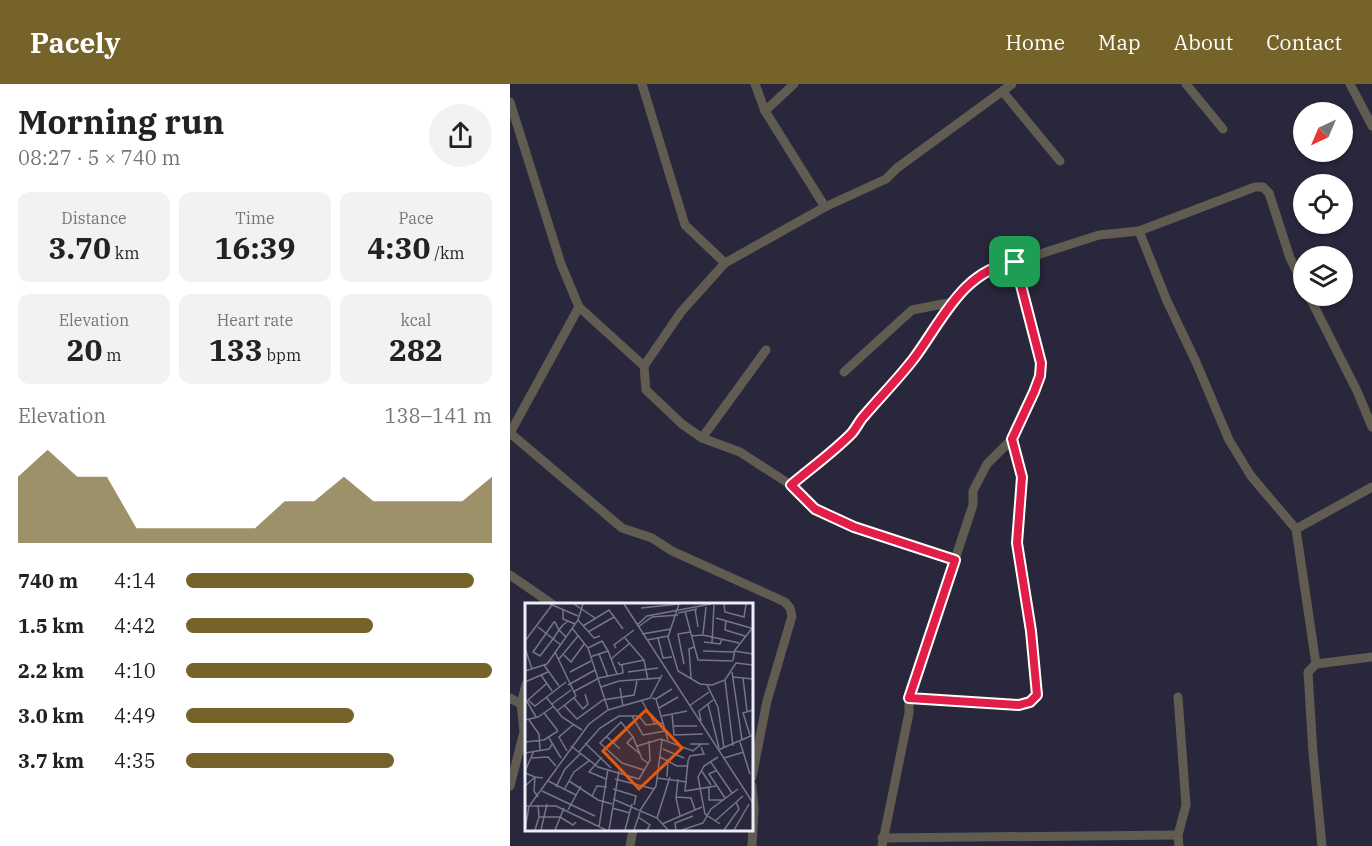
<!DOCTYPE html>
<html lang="en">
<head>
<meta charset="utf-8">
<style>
	body { margin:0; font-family:"IBM Plex Serif",serif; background:#f2f2f2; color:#222; height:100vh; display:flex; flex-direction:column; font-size:22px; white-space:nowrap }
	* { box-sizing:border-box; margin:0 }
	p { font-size:20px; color:#767676 }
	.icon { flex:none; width:33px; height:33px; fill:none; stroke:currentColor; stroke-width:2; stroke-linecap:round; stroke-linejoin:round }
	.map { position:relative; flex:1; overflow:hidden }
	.side { display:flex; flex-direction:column; background:#fff; width:510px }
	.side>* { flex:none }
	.needle { width:39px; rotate:224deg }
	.controls { position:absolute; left:783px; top:18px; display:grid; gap:12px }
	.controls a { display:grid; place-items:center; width:60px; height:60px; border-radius:50%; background:#fff; box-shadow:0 2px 4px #0004; font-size:30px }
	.pin { position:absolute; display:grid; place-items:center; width:51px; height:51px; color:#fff; margin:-26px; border-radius:12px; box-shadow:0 3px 9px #0006 }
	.round { display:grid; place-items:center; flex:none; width:63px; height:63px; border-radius:32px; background:#f2f2f2 }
	.summary { display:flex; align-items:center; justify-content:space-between; height:102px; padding:0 18px }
	h1 { font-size:33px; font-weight:800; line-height:45px }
	.figures { display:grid; grid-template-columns:repeat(3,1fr); gap:9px; height:102px; padding:6px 18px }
	.figures div { display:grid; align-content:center; border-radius:12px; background:#f2f2f2; text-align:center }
	.figures b { font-size:30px; font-weight:800 }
	.figures small { font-size:16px; font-weight:400 }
	.figures p { font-size:16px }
	.chart { height:168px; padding:12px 18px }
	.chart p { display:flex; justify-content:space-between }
	.chart svg { width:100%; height:108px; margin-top:6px; fill:#75632a; opacity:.7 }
	ul { padding:0 18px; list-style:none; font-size:20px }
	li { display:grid; grid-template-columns:96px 72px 1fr; align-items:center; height:45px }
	li i { height:15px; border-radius:8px; background:#75632a }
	header { display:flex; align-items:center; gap:36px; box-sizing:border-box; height:84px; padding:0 30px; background:#75632a; color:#fff }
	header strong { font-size:28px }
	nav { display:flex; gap:33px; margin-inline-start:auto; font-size:21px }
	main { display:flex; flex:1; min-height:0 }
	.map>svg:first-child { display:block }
</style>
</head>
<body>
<header>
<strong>Pacely</strong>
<nav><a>Home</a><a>Map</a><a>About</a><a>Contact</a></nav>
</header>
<main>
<section class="side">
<div class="summary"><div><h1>Morning run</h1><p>08:27 · 5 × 740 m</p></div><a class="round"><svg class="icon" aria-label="share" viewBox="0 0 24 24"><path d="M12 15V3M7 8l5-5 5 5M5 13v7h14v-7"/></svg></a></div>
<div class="figures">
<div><p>Distance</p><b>3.70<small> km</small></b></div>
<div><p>Time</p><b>16:39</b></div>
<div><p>Pace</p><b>4:30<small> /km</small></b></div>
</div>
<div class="figures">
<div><p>Elevation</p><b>20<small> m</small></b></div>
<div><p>Heart rate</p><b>133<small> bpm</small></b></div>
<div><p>kcal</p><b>282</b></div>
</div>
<div class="chart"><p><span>Elevation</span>138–141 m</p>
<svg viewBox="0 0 160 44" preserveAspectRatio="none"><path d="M0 44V17L10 6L20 17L30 17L40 38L50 38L60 38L70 38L80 38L90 27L100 27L110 17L120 27L130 27L140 27L150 27L160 17V44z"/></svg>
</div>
<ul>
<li><b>740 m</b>4:14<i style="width:94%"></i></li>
<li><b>1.5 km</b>4:42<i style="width:61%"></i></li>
<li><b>2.2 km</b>4:10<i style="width:100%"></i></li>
<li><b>3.0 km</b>4:49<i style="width:55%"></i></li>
<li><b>3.7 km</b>4:35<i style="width:68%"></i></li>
</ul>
</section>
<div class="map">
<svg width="862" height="762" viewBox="0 0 862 762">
	<rect width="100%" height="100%" fill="#28273c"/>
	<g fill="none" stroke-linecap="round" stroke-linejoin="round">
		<g stroke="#605c51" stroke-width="9">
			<path d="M 132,0 L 175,141 L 215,179"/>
			<path d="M 245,0 L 255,27 L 315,123"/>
			<path d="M 676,0 L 713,45"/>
			<path d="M 840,0 L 862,42"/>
			<path d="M 493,8 L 550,77"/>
			<path d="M 0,18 L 51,180 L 69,223 L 134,282 L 136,306 L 172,340 L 192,354 L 230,368 L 281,401 L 305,425 L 358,448 L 445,476"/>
			<path d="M 255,27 L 284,0"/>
			<path d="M 629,147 L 657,217 L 686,278 L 719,356 L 741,392 L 786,445 L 806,580"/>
			<path d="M 799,212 L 847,307 L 862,343"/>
			<path d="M 134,282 L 171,228 L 215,179 L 315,123 L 376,95 L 387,84 L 502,0"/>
			<path d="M 334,288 L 402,226 L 443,218"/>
			<path d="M 0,349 L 112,444 L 142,454 L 162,467 L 275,518 L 280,524 L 282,532 L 257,617 L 242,693"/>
			<path d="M 0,349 L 69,223"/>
			<path d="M 192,354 L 256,266"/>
			<path d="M 281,401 L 342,349 L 351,335 L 404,274 L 451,207 L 463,195 L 477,187 L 491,180 L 505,178 L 589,151 L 629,147 L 745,103 L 753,103 L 759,109 L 780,174 L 794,202"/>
			<path d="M 786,445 L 862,403"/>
			<path d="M 0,491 L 42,520"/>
			<path d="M 668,613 L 676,721 L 668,751 L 669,762"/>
			<path d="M 0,614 L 11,620"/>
			<path d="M 399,614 L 509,621 L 521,618 L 527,611 L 521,547 L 507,459 L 512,393 L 502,355"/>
			<path d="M 0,702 L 14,648 L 11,620 L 16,600"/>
			<path d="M 242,702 L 244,725 L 242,762"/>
			<path d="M 372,754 L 668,751"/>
			<path d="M 120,762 L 123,746"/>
			<path d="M 372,762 L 399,629 L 399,614 L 463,421 L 463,407 L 477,380 L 502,355 L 524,308 L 530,293 L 531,279 L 505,178"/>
			<path d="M 812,762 L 803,669 L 798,588 L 806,580 L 862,573"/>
		</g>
	</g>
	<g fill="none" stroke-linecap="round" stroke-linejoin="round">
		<g stroke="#fff" stroke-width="12">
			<path id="route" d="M 505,178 L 531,279 L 530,292 L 524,308 L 502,355 L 512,393 L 507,459 L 521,547 L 527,611 L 520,618 L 509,621 L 399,614 L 445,476 L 344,443 L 305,425 L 281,401 C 301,384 322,369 341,350 C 346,345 349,337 354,332 C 371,312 390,293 405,273 C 433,235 453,186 505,178 Z"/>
		</g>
		<use href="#route" stroke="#e11d48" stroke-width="8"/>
	</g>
	<g transform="translate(15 519)">
		<rect width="228" height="228" fill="#28273c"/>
		<path fill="none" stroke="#767688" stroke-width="1.5" d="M 25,1 L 53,13M 49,1 L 70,15M 99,1 L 228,200M 154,1 L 143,34 L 153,68 L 175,81 L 187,82 L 200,77 L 211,60 L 228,62M 199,1 L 200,9 L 219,14 L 221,1M 116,5 L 154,1M 170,6 L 173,24M 38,7 L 38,16 L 50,21M 160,8 L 173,57 L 208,58M 153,10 L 172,6M 191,15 L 226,25M 53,17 L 69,35 L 75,33M 201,17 L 200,27 L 220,33M 112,22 L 122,13 L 186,1M 58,23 L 84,7 L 98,26M 13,24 L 36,42M 113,24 L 127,14 L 153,12M 47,25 L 63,45 L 83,106M 63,29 L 89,14M 117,31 L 146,26M 178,31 L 181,4M 166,33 L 178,32 L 214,40M 41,34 L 34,27 L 30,19 L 29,19 L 8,49 L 15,53 L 28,36 L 34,27 L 38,22 L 43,18M 100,35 L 119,57 L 123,77M 133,35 L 138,55 L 147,54M 122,37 L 143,33M 0,38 L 27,2M 179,39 L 195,41 L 197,36M 187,40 L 189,2M 0,45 L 7,66M 63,45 L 77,38 L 83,48M 91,45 L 89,42 L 109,27M 178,48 L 209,49M 209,48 L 228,51M 30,49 L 51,93 L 32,108M 74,51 L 83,74M 39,52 L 46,59 L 60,40M 65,54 L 83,48 L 92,71M 34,56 L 53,33M 86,56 L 105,40M 208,57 L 210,47 L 228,24M 93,59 L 95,62 L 119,57M 159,61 L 153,31 L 165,29M 19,62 L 34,83M 0,68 L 22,61 L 53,17 L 58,1M 45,69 L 66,58M 103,69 L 133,65M 207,69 L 217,137M 16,72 L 27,88M 208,74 L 228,76M 166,75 L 164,46 L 169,44M 218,75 L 222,108M 200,77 L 208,143M 0,79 L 23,69M 43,82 L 70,67M 182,82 L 193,104 L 199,145M 76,84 L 94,78 L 135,75M 95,85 L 98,103M 48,89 L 74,75 L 98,70 L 97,62M 21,94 L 37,114 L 57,127M 0,95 L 11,114M 49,95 L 58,106 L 63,101 L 60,91M 127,95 L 131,96 L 143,137M 131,96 L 147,86M 3,97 L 10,103 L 41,79M 3,97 L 21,81M 117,98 L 130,121M 27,101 L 46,87M 183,101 L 194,145M 39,102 L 52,116 L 78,97 L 109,92 L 112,78M 164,103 L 184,89M 134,105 L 153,94M 19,110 L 33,128M 147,111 L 149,132 L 178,131M 107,113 L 118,132 L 140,128M 137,113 L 162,108M 0,117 L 13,114 L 29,103M 4,117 L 14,131 L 15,147M 176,118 L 174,108 L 188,97M 149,123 L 172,123M 225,132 L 218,110 L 228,107M 81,133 L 95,146M 108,134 L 102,140 L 115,151M 24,135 L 36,155M 0,139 L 19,137 L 33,128M 215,139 L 225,171M 60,140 L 86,165M 88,140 L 103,125M 165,141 L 184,141M 46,143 L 73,164 L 114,176 L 125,157 L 124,138M 112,143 L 136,136 L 168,148 L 176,141M 176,144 L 179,151 L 165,153 L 163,158 L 160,188 L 191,183M 138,146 L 159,155M 193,147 L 228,132M 42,148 L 34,134 L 49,121M 54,149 L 75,125 L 94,113 L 114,113 L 121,122 L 138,120M 0,150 L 24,146 L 28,140M 77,154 L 64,169 L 81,176M 135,154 L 152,163 L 162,163M 193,154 L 179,163 L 173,174 L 180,211 L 195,221M 7,155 L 23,154 L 31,163M 199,155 L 219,149M 185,158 L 207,190M 119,167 L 97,160 L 75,140 L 96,119 L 108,134 L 117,156 L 123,160M 176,167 L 186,182M 192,167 L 184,171 L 200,195M 0,168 L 9,148M 0,170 L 10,174 L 9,188 L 13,194M 142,174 L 143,156M 132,175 L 162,179M 90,176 L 129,186M 153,176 L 151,195 L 155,213M 23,178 L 51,192M 44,178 L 73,197 L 87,201M 0,183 L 10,174 L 18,175M 184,183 L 184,197 L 198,197M 31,184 L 40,166 L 56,150M 88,186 L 111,193 L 109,202M 39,187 L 49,169 L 65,157M 17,188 L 70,213M 67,193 L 72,183 L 82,184M 151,194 L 166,195 L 170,207M 88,196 L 132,215 L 143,227M 5,202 L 64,121 L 83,107 L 125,95 L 137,72M 0,203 L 31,203 L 81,227M 87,205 L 105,210M 43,207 L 56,183M 14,214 L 35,214 L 48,222 L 51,219M 113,214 L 125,222 L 122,227M 132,215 L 145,174M 190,218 L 218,193M 137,221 L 177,204M 74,224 L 83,166M 0,227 L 4,203M 10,227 L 14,214 L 13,202M 16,227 L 22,201M 30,227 L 39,205M 84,227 L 94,168M 100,227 L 107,201M 109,227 L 116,206 L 131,183 L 137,137M 151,227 L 150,220 L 168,213M 157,227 L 178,220 L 186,206 L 213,186M 199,227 L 214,206 L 211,199M 209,227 L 224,201"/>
		<path fill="#e8590c" fill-opacity="0.15" stroke="#e8590c" stroke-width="3" d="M 121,107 L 157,145 L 114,186 L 78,148 Z"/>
		<rect width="228" height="228" fill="none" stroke="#ececfa" stroke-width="3"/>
	</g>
</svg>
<div class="controls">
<a><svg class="needle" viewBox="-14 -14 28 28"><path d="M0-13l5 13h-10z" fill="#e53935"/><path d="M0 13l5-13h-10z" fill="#767676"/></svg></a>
<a><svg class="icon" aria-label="locate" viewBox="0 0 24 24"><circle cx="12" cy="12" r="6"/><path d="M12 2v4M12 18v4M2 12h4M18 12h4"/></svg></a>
<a><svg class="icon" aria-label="layers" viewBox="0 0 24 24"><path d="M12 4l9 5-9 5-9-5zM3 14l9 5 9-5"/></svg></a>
</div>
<div class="pin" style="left:505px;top:178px;background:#1e9e55"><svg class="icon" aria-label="arrive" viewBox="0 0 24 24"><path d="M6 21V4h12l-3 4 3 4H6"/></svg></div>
</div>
</main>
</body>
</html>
